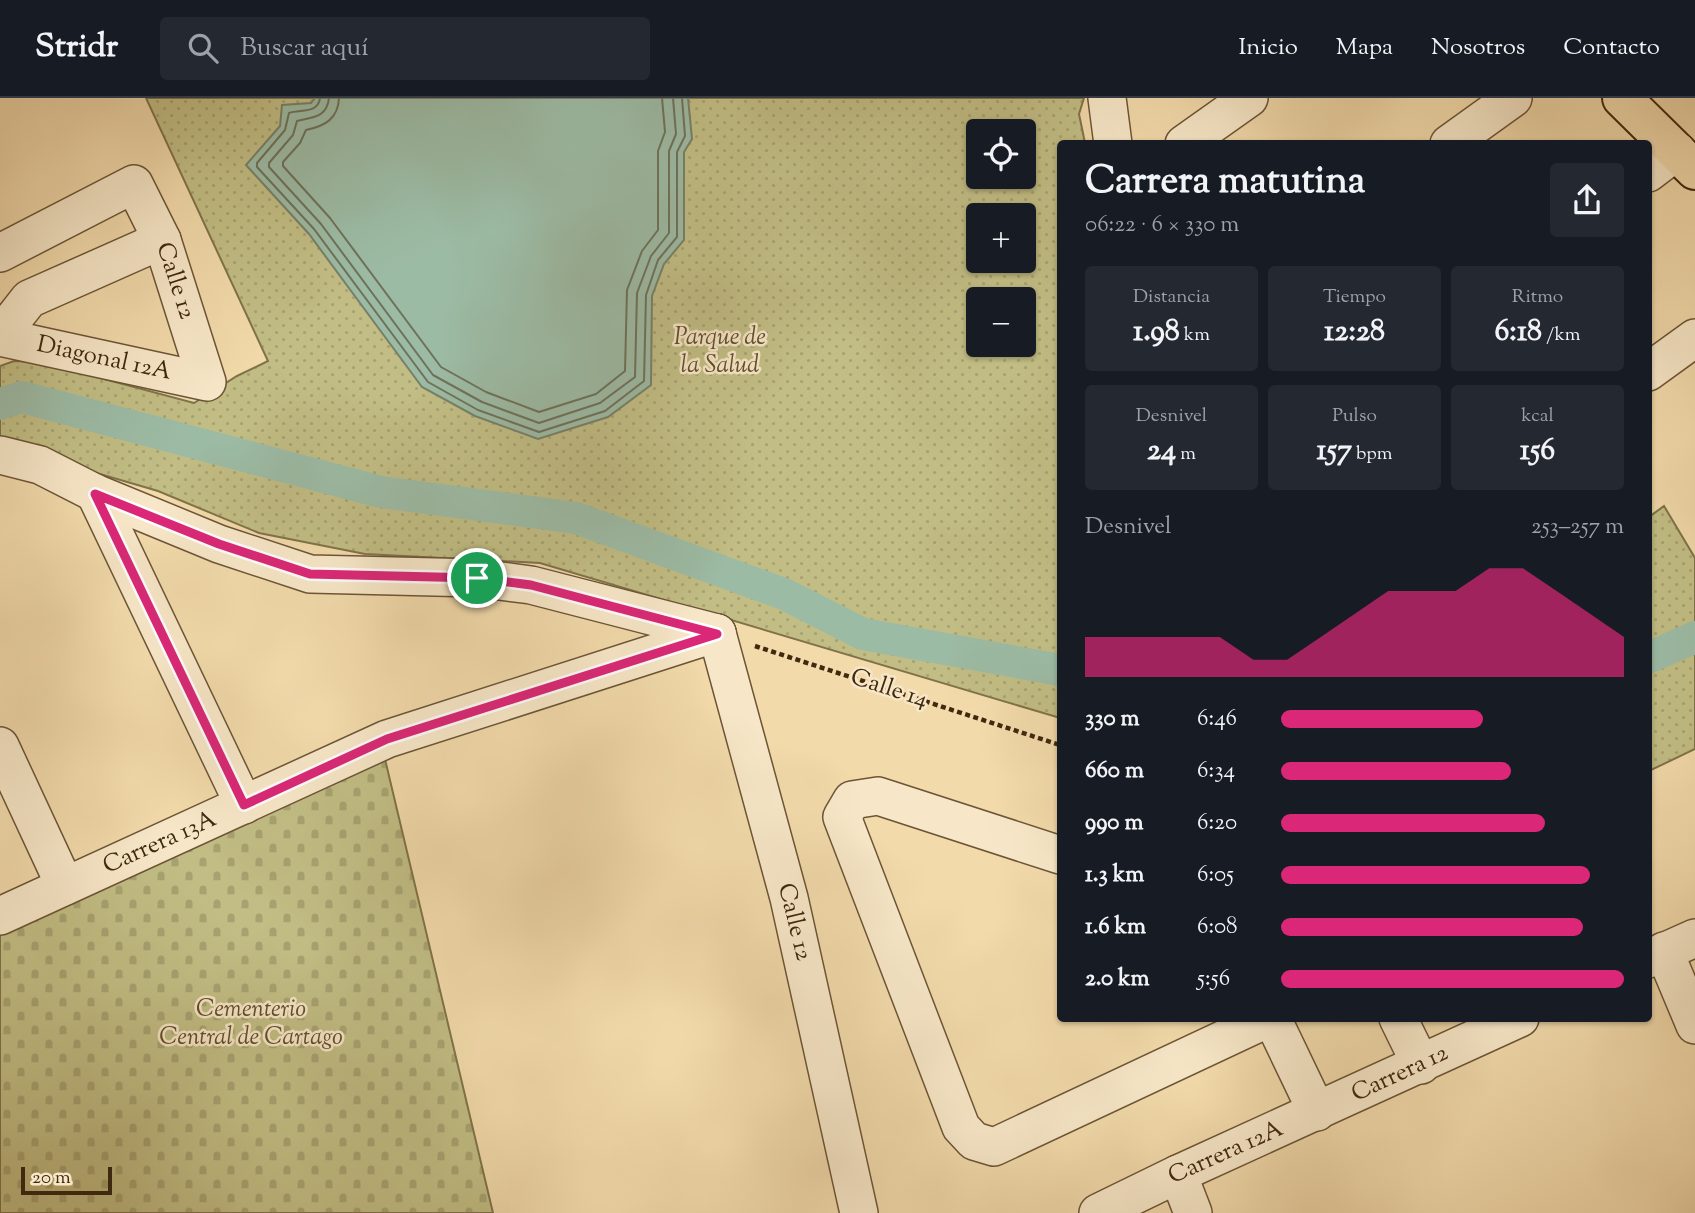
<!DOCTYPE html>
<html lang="es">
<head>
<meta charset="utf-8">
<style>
	body { margin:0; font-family:"Sorts Mill Goudy",serif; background:#242831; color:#f1f3f6; height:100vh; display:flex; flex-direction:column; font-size:26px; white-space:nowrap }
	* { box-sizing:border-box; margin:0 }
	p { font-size:23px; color:#9ea1a6 }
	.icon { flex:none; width:38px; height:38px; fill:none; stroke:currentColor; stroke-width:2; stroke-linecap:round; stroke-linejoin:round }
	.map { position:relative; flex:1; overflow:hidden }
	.details { position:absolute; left:1057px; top:42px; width:595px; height:882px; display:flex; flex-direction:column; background:#171b24; border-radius:7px; box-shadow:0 2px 5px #0004 }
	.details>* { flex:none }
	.fabs { position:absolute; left:966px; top:21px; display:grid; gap:14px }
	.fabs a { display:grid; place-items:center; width:70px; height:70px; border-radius:7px; background:#171b24; box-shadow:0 2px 5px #0004; font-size:35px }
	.scale { position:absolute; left:21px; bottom:18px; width:91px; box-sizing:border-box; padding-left:7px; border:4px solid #3f290f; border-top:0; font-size:19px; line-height:24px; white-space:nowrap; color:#3f290f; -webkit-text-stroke:5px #f7e7c8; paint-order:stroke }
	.pin { position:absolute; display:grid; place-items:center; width:60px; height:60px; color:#fff; margin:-30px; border:4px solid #fff; border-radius:50%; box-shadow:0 2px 7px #0007 }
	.round { display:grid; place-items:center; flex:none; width:74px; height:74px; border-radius:7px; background:#242831 }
	.headline { display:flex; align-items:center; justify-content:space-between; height:119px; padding:0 28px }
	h1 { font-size:38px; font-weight:700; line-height:52px }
	.figures { display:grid; grid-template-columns:repeat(3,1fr); gap:10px; height:119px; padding:7px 28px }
	.figures div { display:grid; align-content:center; border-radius:7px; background:#242831; text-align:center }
	.figures b { font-size:30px; font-weight:700 }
	.figures small { font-size:19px; font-weight:400 }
	.figures p { font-size:19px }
	.chart { height:196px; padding:14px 28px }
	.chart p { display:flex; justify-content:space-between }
	.chart svg { width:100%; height:126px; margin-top:7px; fill:#db2777; opacity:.7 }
	ul { padding:0 28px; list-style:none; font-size:23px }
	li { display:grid; grid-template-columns:112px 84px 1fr; align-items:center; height:52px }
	li i { height:18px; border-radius:9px; background:#db2777 }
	header { display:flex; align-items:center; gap:42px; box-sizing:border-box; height:98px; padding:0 35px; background:#171b24; border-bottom:2px solid #363941 }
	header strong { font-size:33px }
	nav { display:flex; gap:38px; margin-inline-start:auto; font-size:24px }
	.search { width:490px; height:63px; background:#242831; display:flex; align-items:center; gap:18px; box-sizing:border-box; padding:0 24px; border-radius:7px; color:#9ea1a6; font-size:26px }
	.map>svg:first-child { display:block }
</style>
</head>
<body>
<header>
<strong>Stridr</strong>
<div class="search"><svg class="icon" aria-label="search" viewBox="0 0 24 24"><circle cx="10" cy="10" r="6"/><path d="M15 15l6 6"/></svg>Buscar aquí</div>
<nav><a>Inicio</a><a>Mapa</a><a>Nosotros</a><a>Contacto</a></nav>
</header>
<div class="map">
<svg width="1695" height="1115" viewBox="0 0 1695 1115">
	<defs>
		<pattern id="grass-dots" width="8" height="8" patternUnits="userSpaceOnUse" patternTransform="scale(1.75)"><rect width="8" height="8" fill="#c1bd84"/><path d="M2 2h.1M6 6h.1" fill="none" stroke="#a7a271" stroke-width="1.8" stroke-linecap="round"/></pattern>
		<pattern id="cemetery-stones" width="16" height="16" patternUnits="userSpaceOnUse" patternTransform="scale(1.75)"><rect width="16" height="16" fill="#c1bd84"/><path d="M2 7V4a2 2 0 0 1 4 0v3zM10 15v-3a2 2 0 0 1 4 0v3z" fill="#a7a271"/></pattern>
	</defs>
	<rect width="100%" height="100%" fill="#f2daab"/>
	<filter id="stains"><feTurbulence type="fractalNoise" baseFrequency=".00286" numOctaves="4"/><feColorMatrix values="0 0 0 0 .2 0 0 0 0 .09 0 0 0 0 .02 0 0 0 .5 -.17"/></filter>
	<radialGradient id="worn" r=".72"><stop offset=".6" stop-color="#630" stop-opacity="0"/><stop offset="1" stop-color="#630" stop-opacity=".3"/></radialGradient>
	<g fill="url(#grass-dots)" stroke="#80734a" stroke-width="2" fill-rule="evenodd">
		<path d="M 146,0 L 1084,0 L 1079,16 L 1085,45 L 1060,46 L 1060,620 L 540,465 L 365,456 L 259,435 L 158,393 L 11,350 L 0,352 L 0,268 L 14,263 L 40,264 L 194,305 L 237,278 L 268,263 ZM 978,33 L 1024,33 L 1024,79 L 978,79 ZM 978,117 L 1024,117 L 1024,163 L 978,163 ZM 978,201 L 1024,201 L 1024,247 L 978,247 Z"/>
		<path d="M 1664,408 L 1695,460 L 1695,651 L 1649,673 L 1649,419 Z"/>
	</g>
	<path fill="url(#cemetery-stones)" stroke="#80734a" stroke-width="2" d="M 384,657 L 493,1115 L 0,1115 L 0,832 Z"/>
	<path fill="#9cbba5" stroke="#778169" stroke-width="2" d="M 315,0 L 688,0 L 692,41 L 684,54 L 684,142 L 664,166 L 652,198 L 651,287 L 608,319 L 538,341 L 475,318 L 422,289 L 309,136 L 246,67 L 280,28 L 282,7 L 311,5 Z"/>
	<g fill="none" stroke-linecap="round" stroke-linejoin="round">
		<g stroke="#6e725a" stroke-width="2">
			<path d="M 320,0 C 318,16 301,11 289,15 L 285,32 L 257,65 L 257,69 L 314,131 L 428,284 L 478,312 L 539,334 L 605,313 L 644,283 L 646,197 L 658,162 L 677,139 L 677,54 L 685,38 L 682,0"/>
			<path d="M 329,0 C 327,20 312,19 297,23 L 293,37 L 269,65 L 269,69 L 321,126 L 433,277 L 482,304 L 539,325 L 600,305 L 635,279 L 637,195 L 651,158 L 669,135 L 669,53 L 676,36 L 673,0"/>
			<path d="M 339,0 C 338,21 325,28 306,32 L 300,45 L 283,64 L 283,68 L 330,120 L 441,269 L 486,294 L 539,314 L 596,296 L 625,273 L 627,192 L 642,153 L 658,132 L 658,53 L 665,34 L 662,0"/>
		</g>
		<g stroke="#9cbba5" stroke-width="32">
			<path d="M 0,306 L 22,299 L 381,394 L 576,420 L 784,496 L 863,536 L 1060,572"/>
			<path d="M 1648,560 L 1695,539"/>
		</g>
		<g stroke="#6c5536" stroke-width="40">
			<g id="minor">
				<path d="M 1107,0 L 1113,46"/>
				<path d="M 1184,46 L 1249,0"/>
				<path d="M 1449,46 L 1513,0"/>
				<path d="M 1648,75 L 1677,53"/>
				<path d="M 0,155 L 134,86 L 162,142 L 207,284 L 0,239"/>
				<path d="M 0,238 L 29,201 L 162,142"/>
				<path d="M 1648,274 L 1695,240"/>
				<path d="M 0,357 L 40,367 L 95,395 L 219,446 L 310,476 L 477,480 L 531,487 L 717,535"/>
				<path d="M 95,395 L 244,707"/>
				<path d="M 717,535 L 789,800 L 859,1115"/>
				<path d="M 0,648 L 65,788"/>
				<path d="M 1060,757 L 878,698 L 852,702 L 842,719 L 961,1029 L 974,1043 L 994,1049 L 1269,920"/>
				<path d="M 0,818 L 387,641 L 717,535"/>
				<path d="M 1664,853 L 1695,927"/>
				<path d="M 1648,861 L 1695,840"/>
				<path d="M 1272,920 L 1317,1014"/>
				<path d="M 1398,920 L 1421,967"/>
				<path d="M 1178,1076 L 1193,1115"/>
				<path d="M 1098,1115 L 1178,1076 L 1520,920"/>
			</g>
		</g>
		<g stroke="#3f290f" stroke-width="42">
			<path id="major" d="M 1622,0 L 1695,72"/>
		</g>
		<path stroke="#3f290f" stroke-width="4.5" stroke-dasharray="5 3.5" stroke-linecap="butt" d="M 755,548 L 1060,647"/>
		<use href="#minor" stroke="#f7e7c8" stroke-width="37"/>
		<use href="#major" stroke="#f2daab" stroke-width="38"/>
	</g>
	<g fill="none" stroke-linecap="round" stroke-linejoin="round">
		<g stroke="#fff" stroke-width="14">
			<path id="route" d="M 95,396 L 219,446 L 310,476 L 477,480 L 531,487 L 717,536 L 387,641 L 244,707 Z"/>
		</g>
		<use href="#route" stroke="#db2777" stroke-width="9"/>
	</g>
	<g text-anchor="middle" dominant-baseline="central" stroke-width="5" stroke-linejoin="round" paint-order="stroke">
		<g font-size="24" fill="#3f290f" stroke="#f7e7c8">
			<text transform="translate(175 183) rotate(72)">Calle 12</text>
			<text transform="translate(104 261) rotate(12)">Diagonal 12A</text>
			<text transform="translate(889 591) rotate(18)">Calle 14</text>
			<text transform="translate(160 745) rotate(-24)">Carrera 13A</text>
			<text transform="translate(794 824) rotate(76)">Calle 12</text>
			<text transform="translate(1400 976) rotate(-25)">Carrera 12</text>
			<text transform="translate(1226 1055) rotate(-24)">Carrera 12A</text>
		</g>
		<g font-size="24" font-style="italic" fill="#604e2c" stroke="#f7e7c8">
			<text x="720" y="240">Parque de<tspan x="720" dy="28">la Salud</tspan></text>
			<text x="251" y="912">Cementerio<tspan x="251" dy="28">Central de Cartago</tspan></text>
		</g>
	</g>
	<rect width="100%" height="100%" filter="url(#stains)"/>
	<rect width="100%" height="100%" fill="url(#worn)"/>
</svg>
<div class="fabs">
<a><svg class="icon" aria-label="locate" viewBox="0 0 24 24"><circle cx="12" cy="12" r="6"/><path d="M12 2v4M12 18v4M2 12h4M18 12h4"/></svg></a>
<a>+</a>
<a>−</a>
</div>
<div class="scale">20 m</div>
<div class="pin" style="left:477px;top:480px;background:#1e9e55"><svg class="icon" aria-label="arrive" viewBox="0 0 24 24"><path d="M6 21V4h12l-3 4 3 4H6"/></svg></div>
<section class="details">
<div class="headline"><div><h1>Carrera matutina</h1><p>06:22 · 6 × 330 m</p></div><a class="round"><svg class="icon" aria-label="share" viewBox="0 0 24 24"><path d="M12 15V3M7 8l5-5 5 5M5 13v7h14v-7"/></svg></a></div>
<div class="figures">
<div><p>Distancia</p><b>1.98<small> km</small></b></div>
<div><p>Tiempo</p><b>12:28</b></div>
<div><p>Ritmo</p><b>6:18<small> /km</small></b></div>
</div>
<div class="figures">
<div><p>Desnivel</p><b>24<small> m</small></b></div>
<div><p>Pulso</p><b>157<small> bpm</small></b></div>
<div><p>kcal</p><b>156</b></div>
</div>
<div class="chart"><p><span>Desnivel</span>253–257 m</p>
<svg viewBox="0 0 160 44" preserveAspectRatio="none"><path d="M0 44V30L10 30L20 30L30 30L40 30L50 38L60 38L70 30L80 22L90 14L100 14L110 14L120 6L130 6L140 14L150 22L160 30V44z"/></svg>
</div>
<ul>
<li><b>330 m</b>6:46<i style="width:59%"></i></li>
<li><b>660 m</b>6:34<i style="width:67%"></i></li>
<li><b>990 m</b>6:20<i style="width:77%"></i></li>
<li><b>1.3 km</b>6:05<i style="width:90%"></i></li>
<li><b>1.6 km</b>6:08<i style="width:88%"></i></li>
<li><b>2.0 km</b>5:56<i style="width:100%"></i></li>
</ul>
</section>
</div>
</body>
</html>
